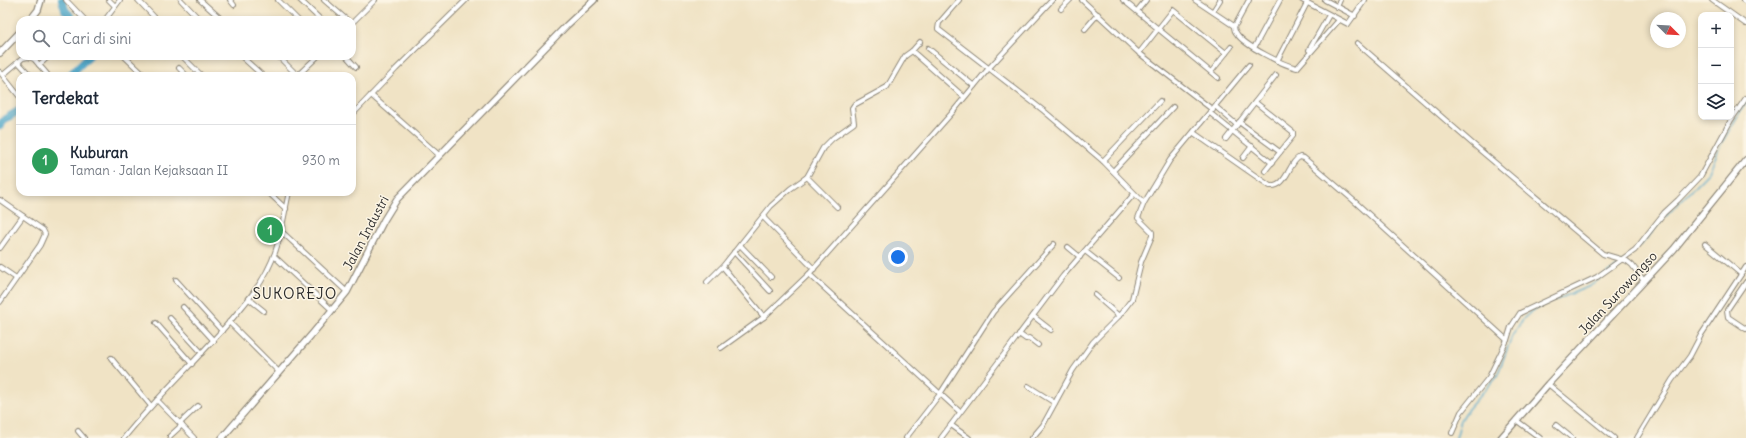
<!DOCTYPE html>
<html lang="id">
<head>
<meta charset="utf-8">
<style>
	:root { --surface:#fff; --page:#f2f2f3; --text:#1f2937; --muted:#747a83; --line:#e0e1e3; --accent:#c8321e }
	body { margin:0; font-family:Delius,sans-serif; background:var(--page); color:var(--text) }
	.controls { position:absolute; right:12px; top:12px; display:grid; overflow:hidden; border-radius:8px; box-shadow:0 2px 6px #0003 }
	.controls button { width:36px; height:36px; display:grid; place-items:center; padding:0; border:0; border-bottom:1px solid var(--line); background:var(--surface); color:var(--text); font:20px sans-serif }
	.compass { position:absolute; left:1650px; top:12px; width:36px; height:36px; border-radius:50%; background:var(--surface); box-shadow:0 2px 6px #0003; rotate:114deg }
	.you { position:absolute; left:898px; top:257px; width:14px; height:14px; margin:-10px; border:3px solid #fff; border-radius:50%; background:#1a73e8; box-shadow:0 0 0 6px #1a73e833 }
	.badge { display:grid; place-items:center; width:26px; height:26px; border-radius:50%; background:var(--accent); color:#fff; font-size:13px; font-weight:700 }
	.pin { position:absolute; translate:-50% -50%; border:2px solid #fff; box-shadow:0 1px 4px #0006 }
	.list { margin:0; padding:0; list-style:none }
	h2 { display:flex; justify-content:space-between; align-items:center; height:52px; margin:0; padding:0 16px; font-size:17px }
	h2 small { font-size:13px; font-weight:400; color:var(--muted) }
	.list li { display:grid; grid-template-columns:26px 1fr auto; gap:12px; align-items:center; box-sizing:border-box; height:72px; padding:0 16px; border-top:1px solid var(--line) }
	.list b { display:block; font-size:15px; white-space:nowrap }
	.list p { margin:0; font-size:13px; white-space:nowrap; color:var(--muted) }
	.list em { font-size:13px; font-style:normal; color:var(--muted) }
	.icon { flex:none; width:22px; height:22px; fill:none; stroke:currentColor; stroke-width:2; stroke-linecap:round; stroke-linejoin:round }
	.map { position:relative; flex:none; width:1746px; height:438px; overflow:hidden }
	.search { position:absolute; background:var(--surface); box-shadow:0 2px 6px #0003; left:16px; top:16px; width:340px; height:44px; display:flex; align-items:center; gap:10px; box-sizing:border-box; padding:0 14px; border-radius:12px; color:var(--muted); font-size:15px }
	.panel { position:absolute; background:var(--surface); box-shadow:0 2px 6px #0003; left:16px; top:72px; width:340px; height:124px; border-radius:12px }
	.map>svg:first-child { display:block }
</style>
</head>
<body>
<div class="map">
<svg width="1746" height="438" viewBox="0 0 1746 438">
	<rect width="100%" height="100%" fill="#fcf5e5"/>
	<filter id="ink" filterUnits="userSpaceOnUse"><feTurbulence type="fractalNoise" baseFrequency=".025" numOctaves="2"/><feDisplacementMap in="SourceGraphic" scale="8" xChannelSelector="R" yChannelSelector="G"/><feConvolveMatrix kernelMatrix="1 2 1 2 8 2 1 2 1" color-interpolation-filters="sRGB"/></filter>
	<filter id="wash" filterUnits="userSpaceOnUse"><feTurbulence type="fractalNoise" baseFrequency=".012" numOctaves="4" result="noise"/><feDisplacementMap in="SourceGraphic" scale="16" xChannelSelector="R" yChannelSelector="G"/><feGaussianBlur stdDeviation="0.9" result="paint"/><feColorMatrix in="noise" values="0 0 0 0 0 0 0 0 0 0 0 0 0 0 0 0 0 1.4 0 .05"/><feComposite in="paint" operator="in"/></filter>
	<g filter="url(#wash)">
		<rect width="100%" height="100%" fill="#f0e3c5"/>
		<g fill="none" stroke-linecap="round" stroke-linejoin="round">
			<!-- stream -->
			<g stroke="#4ca6c9" stroke-width="1.5">
				<path d="M1639 247 1666 216 1709 172 1721 144 1746 102"/>
				<path d="M1456 438 1461 420 1468 409 1497 376 1512 336 1524 318 1532 311 1541 306 1590 286 1623 262"/>
			</g>
			<!-- river -->
			<g stroke="#4ca6c9" stroke-width="8">
				<path d="M62 0 65 10 74 20"/>
				<path d="M69 76 89 56"/>
				<path d="M0 126 5 119 20 110"/>
			</g>
		</g>
	</g>
	<g filter="url(#ink)">
		<g fill="none" stroke-linecap="round" stroke-linejoin="round">
			<defs>
				<g id="street">
					<path d="M66 0 85 20"/>
					<path d="M109 0 115 6"/>
					<path d="M138 0 157 20"/>
					<path d="M181 0 200 20"/>
					<path d="M200 0 219 17"/>
					<path d="M230 0 234 5"/>
					<path d="M278 0 298 20"/>
					<path d="M300 0 321 20"/>
					<path d="M324 0 347 20"/>
					<path d="M959 0 939 23 938 29 1044 111 1103 161 1144 203 1170 160 1249 65"/>
					<path d="M1082 0 1139 53 1213 110"/>
					<path d="M1123 0 1218 78"/>
					<path d="M1195 0 1234 26 1236 24 1249 0"/>
					<path d="M1302 0 1348 24 1365 0"/>
					<path d="M1325 0 1355 16"/>
					<path d="M1712 0 1746 24"/>
					<path d="M1743 0 1746 2"/>
					<path d="M1337 7 1340 0"/>
					<path d="M1061 9 1070 0"/>
					<path d="M1137 11 1146 0"/>
					<path d="M1213 11 1220 0"/>
					<path d="M105 20 120 0"/>
					<path d="M352 23 375 0"/>
					<path d="M1234 26C1234 29 1235 32 1237 34 1245 46 1283 65 1297 68L1339 20"/>
					<path d="M1085 29 1098 14"/>
					<path d="M920 42 912 51 964 97"/>
					<path d="M1357 43 1474 145 1603 254 1627 261 1632 265 1644 281"/>
					<path d="M928 48 974 86"/>
					<path d="M1254 48 1280 0"/>
					<path d="M1309 50 1329 15"/>
					<path d="M1139 53 1173 10 1226 53"/>
					<path d="M124 56 145 76"/>
					<path d="M182 56 202 76"/>
					<path d="M241 56 263 76"/>
					<path d="M278 56 297 75"/>
					<path d="M346 56 356 67"/>
					<path d="M1277 61 1307 3"/>
					<path d="M18 62 31 76"/>
					<path d="M39 65 49 56"/>
					<path d="M179 68 187 76"/>
					<path d="M0 72 19 96"/>
					<path d="M1211 72 1231 47"/>
					<path d="M3 75 23 58 28 57 34 59 47 74"/>
					<path d="M297 76 318 56"/>
					<path d="M371 95 439 155"/>
					<path d="M1255 102 1293 132V136L1265 171"/>
					<path d="M1216 107 1237 125"/>
					<path d="M1210 113 1272 163"/>
					<path d="M352 115 396 69 466 0"/>
					<path d="M1239 122 1280 152"/>
					<path d="M1194 133 1270 186C1287 188 1289 161 1300 157L1304 158 1353 200 1507 340"/>
					<path d="M1226 139 1276 75"/>
					<path d="M1243 158 1252 146"/>
					<path d="M1103 161 1160 101"/>
					<path d="M1113 171 1173 107"/>
					<path d="M807 177 837 207"/>
					<path d="M268 192 286 209"/>
					<path d="M0 200 43 230 45 234 40 245 0 302"/>
					<path d="M763 217 814 269"/>
					<path d="M281 231 347 292"/>
					<path d="M1705 244 1741 274"/>
					<path d="M740 245 771 277"/>
					<path d="M1068 247 1080 257"/>
					<path d="M0 248 23 216"/>
					<path d="M1085 251 1119 278"/>
					<path d="M734 252 770 291"/>
					<path d="M274 256 332 310"/>
					<path d="M0 267 16 278"/>
					<path d="M723 267 764 317"/>
					<path d="M809 274 960 412"/>
					<path d="M176 280 222 331"/>
					<path d="M707 282 723 266 771 206 790 189 807 177 823 148 833 138 854 123 852 108 854 105 887 87 905 56 912 51"/>
					<path d="M1746 282 1727 310 1728 317 1746 329"/>
					<path d="M1095 295 1119 316"/>
					<path d="M249 299 264 311"/>
					<path d="M183 307 214 341"/>
					<path d="M1033 316 1051 330"/>
					<path d="M170 318 202 353"/>
					<path d="M229 322 279 372"/>
					<path d="M156 323 192 364"/>
					<path d="M1019 334 1026 339 1029 338 1038 345"/>
					<path d="M721 348 764 317 809 274 951 114 989 68 1052 0"/>
					<path d="M111 358 151 406"/>
					<path d="M1548 384 1614 438"/>
					<path d="M1028 386 1055 403"/>
					<path d="M157 400 194 438"/>
					<path d="M1516 420 1540 438"/>
					<path d="M180 423 198 406"/>
					<path d="M951 425 969 438"/>
					<path d="M1556 425 1572 438"/>
					<path d="M78 431 84 438"/>
					<path d="M1452 433 1461 412 1489 377 1507 340 1511 327 1520 313 1597 277 1635 250 1664 213 1678 200 1700 177 1731 120 1746 98"/>
					<path d="M170 436 182 425"/>
					<path d="M124 438C159 394 201 357 237 313 248 300 259 287 267 271 280 247 283 219 289 192"/>
					<path d="M906 438 940 394 993 312 1054 244"/>
					<path d="M941 438 1063 276 1134 194"/>
					<path d="M1032 438 1043 425 1073 370 1093 342 1119 316 1132 299 1141 262 1152 236V232L1138 218 1144 203"/>
					<path d="M1637 438 1672 380 1690 356 1701 335 1746 267"/>
				</g>
				<g id="secondary">
					<path d="M30 20 38 10 41 0"/>
					<path d="M0 53 20 32"/>
					<path d="M222 438 313 333 347 292 384 220 397 199 567 25 594 0"/>
					<path d="M1501 438 1548 384 1674 249 1746 160"/>
				</g>
			</defs>
			<!-- street casing -->
			<use href="#street" stroke="#8e8778" stroke-width="6"/>
			<!-- secondary casing -->
			<use href="#secondary" stroke="#8e8778" stroke-width="8"/>
			<!-- street -->
			<use href="#street" stroke="#fff" stroke-width="4"/>
			<!-- secondary -->
			<use href="#secondary" stroke="#fff" stroke-width="5.5"/>
		</g>
	</g>
	<g text-anchor="middle" dominant-baseline="central" stroke-width="3" stroke-linejoin="round" paint-order="stroke">
		<!-- street labels -->
		<g font-size="13" fill="#2b2b2b" stroke="#fcf5e5">
			<text transform="translate(366 233) rotate(-62)">Jalan Industri</text>
			<text transform="translate(1618 293) rotate(-47)">Jalan Surowongso</text>
		</g>
		<!-- quarter labels -->
		<g font-size="15" letter-spacing="1" fill="#2b2b2b" stroke="#fcf5e5">
			<text x="295" y="293">SUKOREJO</text>
		</g>
	</g>
</svg>
<div class="controls">
<button>+</button>
<button>−</button>
<button><svg class="icon" aria-label="layers" viewBox="0 0 24 24"><path d="M12 4l9 5-9 5-9-5zM3 14l9 5 9-5"/></svg></button>
</div>
<svg class="compass" viewBox="-18 -18 36 36"><path d="M0-13l5 13h-10z" fill="#e53935"/><path d="M0 13l5-13h-10z" fill="#747a83"/></svg>
<div class="you"></div>
<div class="pin badge" style="left:270px;top:230px;background:#2e9e5b">1</div>
<div class="search"><svg class="icon" aria-label="search" viewBox="0 0 24 24"><circle cx="10" cy="10" r="6"/><path d="M15 15l6 6"/></svg>Cari di sini</div>
<section class="panel">
<h2>Terdekat<small></small></h2>
<ul class="list">
<li><span class="badge" style="background:#2e9e5b">1</span><div><b>Kuburan</b><p>Taman · Jalan Kejaksaan II</p></div><em>930 m</em></li>
</ul>
</section>
</div>
</body>
</html>
